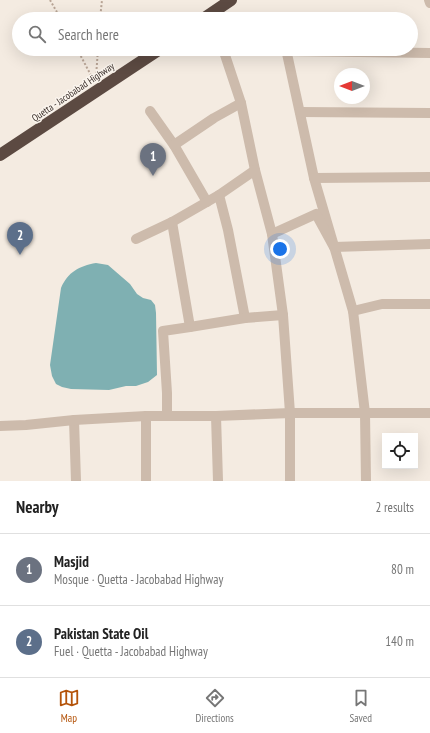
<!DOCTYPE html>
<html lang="en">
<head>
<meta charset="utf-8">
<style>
	:root { --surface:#fff; --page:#f2f2f2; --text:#222; --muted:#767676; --line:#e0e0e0; --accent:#b45309 }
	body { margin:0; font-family:"PT Sans Narrow",sans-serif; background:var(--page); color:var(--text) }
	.controls { position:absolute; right:12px; bottom:12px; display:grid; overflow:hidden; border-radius:0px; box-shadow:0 4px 16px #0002 }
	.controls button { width:36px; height:36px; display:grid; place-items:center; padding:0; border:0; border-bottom:1px solid var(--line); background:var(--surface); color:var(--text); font:20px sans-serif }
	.compass { position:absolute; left:334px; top:68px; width:36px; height:36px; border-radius:50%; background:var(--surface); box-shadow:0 4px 16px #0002; rotate:270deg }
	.you { position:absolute; left:280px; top:249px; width:14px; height:14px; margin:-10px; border:3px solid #fff; border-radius:50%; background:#1a73e8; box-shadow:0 0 0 6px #1a73e833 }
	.badge { display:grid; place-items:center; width:26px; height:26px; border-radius:50%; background:var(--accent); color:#fff; font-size:13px; font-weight:700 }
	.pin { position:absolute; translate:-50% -33px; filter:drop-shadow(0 1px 2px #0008) }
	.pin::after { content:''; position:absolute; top:21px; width:14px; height:12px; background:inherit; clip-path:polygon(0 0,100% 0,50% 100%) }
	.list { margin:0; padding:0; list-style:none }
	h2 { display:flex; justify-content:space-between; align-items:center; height:52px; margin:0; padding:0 16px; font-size:17px }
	h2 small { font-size:13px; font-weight:400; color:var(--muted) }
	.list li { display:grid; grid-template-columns:26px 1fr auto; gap:12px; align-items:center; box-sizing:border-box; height:72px; padding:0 16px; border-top:1px solid var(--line) }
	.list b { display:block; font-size:15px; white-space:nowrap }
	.list p { margin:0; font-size:13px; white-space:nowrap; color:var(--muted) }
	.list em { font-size:13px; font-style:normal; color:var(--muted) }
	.icon { flex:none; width:22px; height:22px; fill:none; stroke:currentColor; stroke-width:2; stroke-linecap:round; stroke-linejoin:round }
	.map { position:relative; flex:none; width:430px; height:481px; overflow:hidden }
	.search { position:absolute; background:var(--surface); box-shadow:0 4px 16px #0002; left:12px; right:12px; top:12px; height:44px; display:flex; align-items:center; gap:10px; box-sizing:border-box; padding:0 14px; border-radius:22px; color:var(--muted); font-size:15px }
	.sheet { height:196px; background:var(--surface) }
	nav { display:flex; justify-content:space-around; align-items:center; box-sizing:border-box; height:56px; border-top:1px solid var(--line); background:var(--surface); font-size:11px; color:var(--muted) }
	nav a { display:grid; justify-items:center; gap:2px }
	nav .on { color:var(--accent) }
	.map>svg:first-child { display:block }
</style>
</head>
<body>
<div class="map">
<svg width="430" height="481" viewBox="0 0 430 481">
	<rect width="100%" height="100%" fill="#f4ebe1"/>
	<!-- water -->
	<path fill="#7fb0b2" d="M96 263 108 265 130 284 137 294 143 298 151 300 155 305 156 313 157 375 148 382 136 386H126L109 390 71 389 62 387 56 384 52 376 50 365 61 288C68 272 79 266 96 263Z"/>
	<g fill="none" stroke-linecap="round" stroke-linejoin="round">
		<!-- path -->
		<g stroke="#b9a596" stroke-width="2" stroke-dasharray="2 2" stroke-linecap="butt">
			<path d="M50 0 61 19"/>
			<path d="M100 19 102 0"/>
			<path d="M77 49 93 79"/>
			<path d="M96 77 98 49"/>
		</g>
		<!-- minor -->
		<g stroke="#cdbbac" stroke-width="10">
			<path d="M429 0 430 3"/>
			<path d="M223 49 241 103 255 170 272 234 283 315 290 413V481"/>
			<path d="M286 49 314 178 353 311 365 413 366 481"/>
			<path d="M286 51 430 53"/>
			<path d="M150 111 174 145 207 202"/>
			<path d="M300 112 430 113"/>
			<path d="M174 145 214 118 241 103"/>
			<path d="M314 178 430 177"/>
			<path d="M219 195 228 230 245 318"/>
			<path d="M172 222 190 327"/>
			<path d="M272 234 316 214 334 247 430 244"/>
			<path d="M136 239 172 222 219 195 255 170"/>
			<path d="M353 311 382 304H430"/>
			<path d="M146 416V481"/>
			<path d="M167 416V393L163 331 190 327 245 318 283 315"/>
			<path d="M216 416 218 481"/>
			<path d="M74 420 76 481"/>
			<path d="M0 426 26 425 74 420 146 416H216L290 413H430"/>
		</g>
		<!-- highway -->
		<g stroke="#5c4a42" stroke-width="12">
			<path d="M203 19 231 0"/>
			<path d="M0 155 160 49"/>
		</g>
	</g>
	<g text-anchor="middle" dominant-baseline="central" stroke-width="3" stroke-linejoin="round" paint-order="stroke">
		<!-- street labels -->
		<g font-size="10" fill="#3b302b" stroke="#fbf5ee">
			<text transform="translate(73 92) rotate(-34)">Quetta - Jacobabad Highway</text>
		</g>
	</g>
</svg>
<div class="controls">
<button><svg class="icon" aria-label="locate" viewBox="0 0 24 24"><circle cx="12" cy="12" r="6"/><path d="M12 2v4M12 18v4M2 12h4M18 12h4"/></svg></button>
</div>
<svg class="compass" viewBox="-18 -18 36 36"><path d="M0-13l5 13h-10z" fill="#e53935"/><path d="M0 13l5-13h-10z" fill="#767676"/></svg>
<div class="you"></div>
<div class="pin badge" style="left:153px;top:176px;background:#6b7280">1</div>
<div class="pin badge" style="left:20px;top:255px;background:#5c6f8a">2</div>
<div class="search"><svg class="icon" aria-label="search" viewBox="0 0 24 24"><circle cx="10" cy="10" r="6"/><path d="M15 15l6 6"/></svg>Search here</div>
</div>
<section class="sheet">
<h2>Nearby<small>2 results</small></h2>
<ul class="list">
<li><span class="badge" style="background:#6b7280">1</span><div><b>Masjid</b><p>Mosque · Quetta - Jacobabad Highway</p></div><em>80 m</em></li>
<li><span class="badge" style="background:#5c6f8a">2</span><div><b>Pakistan State Oil</b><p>Fuel · Quetta - Jacobabad Highway</p></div><em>140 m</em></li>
</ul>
</section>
<nav>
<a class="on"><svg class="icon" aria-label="map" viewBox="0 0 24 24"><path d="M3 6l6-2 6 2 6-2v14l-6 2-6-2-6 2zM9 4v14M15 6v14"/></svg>Map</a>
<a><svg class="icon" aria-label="directions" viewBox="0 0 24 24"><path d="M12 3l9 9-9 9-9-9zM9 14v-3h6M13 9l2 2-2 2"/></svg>Directions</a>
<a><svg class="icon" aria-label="saved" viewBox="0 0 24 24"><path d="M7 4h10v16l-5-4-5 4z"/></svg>Saved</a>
</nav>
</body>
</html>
